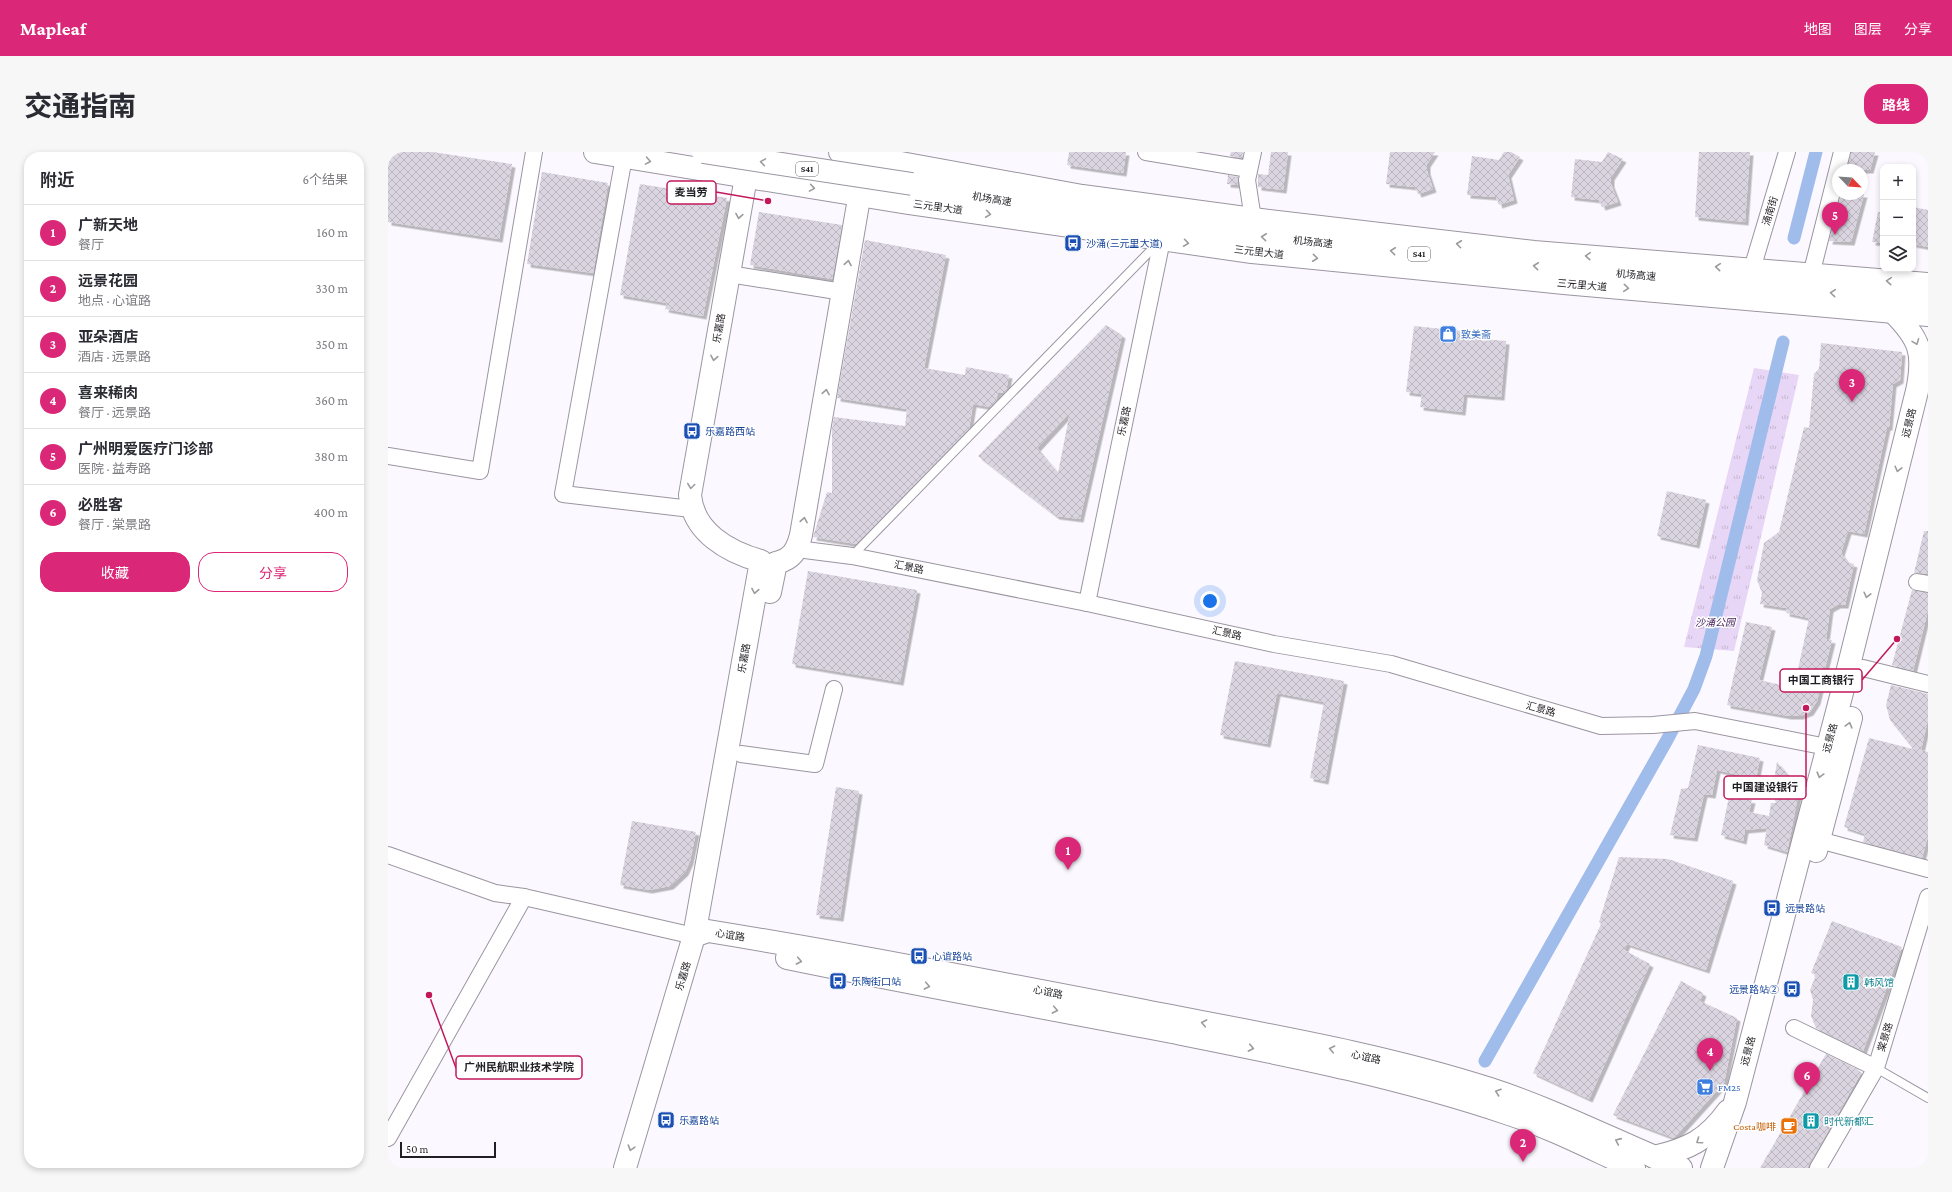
<!DOCTYPE html>
<html lang="zh">
<head>
<meta charset="utf-8">
<style>
	:root { --surface:#fff; --page:#f7f7f7; --text:#2b2b33; --muted:#7c7c81; --line:#e1e1e2; --accent:#db2777 }
	body { margin:0; font-family:"Crimson Pro","Noto Sans SC",serif; background:var(--page); color:var(--text) }
	.controls { position:absolute; right:12px; top:12px; display:grid; overflow:hidden; border-radius:8px; box-shadow:0 2px 6px #0003 }
	.controls button { width:36px; height:36px; display:grid; place-items:center; padding:0; border:0; border-bottom:1px solid var(--line); background:var(--surface); color:var(--text); font:20px sans-serif }
	.compass { position:absolute; left:1444px; top:12px; width:36px; height:36px; border-radius:50%; background:var(--surface); box-shadow:0 2px 6px #0003; rotate:115deg }
	.scale { position:absolute; left:12px; bottom:10px; width:96px; box-sizing:border-box; padding-left:4px; border:2px solid #221f24; border-top:0; font-size:11px; line-height:14px; white-space:nowrap; color:#221f24; -webkit-text-stroke:3px #fff; paint-order:stroke }
	.you { position:absolute; left:822px; top:449px; width:14px; height:14px; margin:-10px; border:3px solid #fff; border-radius:50%; background:#1a73e8; box-shadow:0 0 0 6px #1a73e833 }
	.badge { display:grid; place-items:center; width:26px; height:26px; border-radius:50%; background:var(--accent); color:#fff; font-size:13px; font-weight:700 }
	.pin { position:absolute; translate:-50% -33px; filter:drop-shadow(0 1px 2px #0008) }
	.pin::after { content:''; position:absolute; top:21px; width:14px; height:12px; background:inherit; clip-path:polygon(0 0,100% 0,50% 100%) }
	.list { margin:0; padding:0; list-style:none }
	h2 { display:flex; justify-content:space-between; align-items:center; height:52px; margin:0; padding:0 16px; font-size:17px }
	h2 small { font-size:13px; font-weight:400; color:var(--muted) }
	.list li { display:grid; grid-template-columns:26px 1fr auto; gap:12px; align-items:center; box-sizing:border-box; height:56px; padding:0 16px; border-top:1px solid var(--line) }
	.list b { display:block; font-size:15px; white-space:nowrap }
	.list p { margin:0; font-size:13px; white-space:nowrap; color:var(--muted) }
	.list em { font-size:13px; font-style:normal; color:var(--muted) }
	.actions { display:flex; gap:8px; padding:12px 16px }
	.actions a { flex:1; padding:9px 0; border:1px solid var(--accent); border-radius:16px; text-align:center; font-size:14px; color:var(--accent) }
	.actions .main { background:var(--accent); color:#fff }
	.icon { flex:none; width:22px; height:22px; fill:none; stroke:currentColor; stroke-width:2; stroke-linecap:round; stroke-linejoin:round }
	.map { position:relative; flex:none; width:1540px; height:1016px; overflow:hidden; border-radius:16px }
	header { display:flex; align-items:center; gap:24px; box-sizing:border-box; height:56px; padding:0 20px; background:var(--accent); color:#fff }
	header strong { font-size:19px }
	nav { display:flex; gap:22px; margin-inline-start:auto; font-size:14px }
	.intro { display:flex; align-items:center; justify-content:space-between; box-sizing:border-box; height:96px; padding:0 24px }
	h1 { margin:0; font-size:28px }
	.button { padding:10px 18px; border-radius:16px; background:var(--accent); color:#fff; font-size:14px; font-weight:700 }
	main { display:flex; gap:24px; padding:0 24px }
	aside { flex:1; background:var(--surface); border-radius:16px; box-shadow:0 2px 6px #0003 }
	.map>svg:first-child { display:block }
</style>
</head>
<body>
<header>
<strong>Mapleaf</strong>
<nav><a>地图</a><a>图层</a><a>分享</a></nav>
</header>
<div class="intro"><h1>交通指南</h1><a class="button">路线</a></div>
<main>
<aside>
<h2>附近<small>6个结果</small></h2>
<ul class="list">
<li><span class="badge">1</span><div><b>广新天地</b><p>餐厅</p></div><em>160 m</em></li>
<li><span class="badge">2</span><div><b>远景花园</b><p>地点 · 心谊路</p></div><em>330 m</em></li>
<li><span class="badge">3</span><div><b>亚朵酒店</b><p>酒店 · 远景路</p></div><em>350 m</em></li>
<li><span class="badge">4</span><div><b>喜来稀肉</b><p>餐厅 · 远景路</p></div><em>360 m</em></li>
<li><span class="badge">5</span><div><b>广州明爱医疗门诊部</b><p>医院 · 益寿路</p></div><em>380 m</em></li>
<li><span class="badge">6</span><div><b>必胜客</b><p>餐厅 · 棠景路</p></div><em>400 m</em></li>
</ul>
<div class="actions"><a class="main">收藏</a><a>分享</a></div>
</aside>
<div class="map">
<svg width="1540" height="1016" viewBox="0 0 1540 1016">
	<defs>
		<pattern id="grass-tufts" width="24" height="20" patternUnits="userSpaceOnUse"><rect width="24" height="20" fill="#e7d6f5"/><path d="M3 7l-1-3M5 7V3M7 7l1-3M15 17l-1-3M17 17v-4M19 17l1-3" fill="none" stroke="#c6b7d2"/></pattern>
		<pattern id="building-cross-hatch" width="8" height="8" patternUnits="userSpaceOnUse"><rect width="8" height="8" fill="#dbd5e1"/><path d="M0 0l8 8M0 8l8-8" fill="none" stroke="#bcb6c1"/></pattern>
		<filter id="shadow"><feDropShadow dx="3.5" dy="3.5" stdDeviation="0" flood-color="#0004"/></filter>
	</defs>
	<rect width="100%" height="100%" fill="#fcf8ff"/>
	<!-- grass -->
	<path fill="url(#grass-tufts)" d="M1366 216 1411 223 1346 499 1296 495Z"/>
	<g fill="none" stroke-linecap="round" stroke-linejoin="round">
		<!-- canal -->
		<g stroke="#a0bceb" stroke-width="13">
			<path d="M1406 86 1428 0"/>
			<path d="M1097 909 1279 588 1306 537 1318 504 1395 190"/>
		</g>
	</g>
	<!-- building -->
	<g fill="url(#building-cross-hatch)" fill-rule="evenodd" filter="url(#shadow)">
		<path d="M0 0H45L124 12 111 87 0 70Z"/>
		<path d="M681 0H738L735 21 679 13Z"/>
		<path d="M843 0H855L854 6 842 4Z"/>
		<path d="M883 0H900L895 38 870 35V22L880 23Z"/>
		<path d="M1002 0H1047L1039 12V19L1045 37 1030 42 1027 35 998 32Z"/>
		<path d="M1116 0H1123L1132 5 1120 23 1126 48 1111 53 1108 45 1079 43 1084 4 1111 8Z"/>
		<path d="M1220 0 1235 7 1223 25V32L1230 50 1214 55 1211 48 1183 45 1187 7 1214 10Z"/>
		<path d="M1311 0H1362L1357 70 1307 65Z"/>
		<path d="M1463 0H1487L1482 18H1459Z"/>
		<path d="M154 20 220 31 205 121 139 112Z"/>
		<path d="M840 23 850 25V33L839 32Z"/>
		<path d="M252 32 339 46 315 164 277 157 279 151 232 143Z"/>
		<path d="M1453 42H1476L1463 90 1441 89Z"/>
		<path d="M1525 55 1540 58V95L1525 92Z"/>
		<path d="M371 60 454 73 444 127 362 113Z"/>
		<path d="M1490 60H1495V91L1484 90Z"/>
		<path d="M477 88 558 103 536 216 577 223 578 215 621 223 618 239 615 241 610 240 608 249 602 255 585 252 581 277 468 392 425 385 439 340 444 341V277L446 265 517 274 519 257 449 246Z"/>
		<path d="M718 173 734 183 692 367 668 364 590 304ZM682 260 670 321 649 296Z"/>
		<path d="M1026 174 1083 180 1082 186 1118 189 1113 245 1076 242 1074 260 1032 255 1034 242 1018 240Z"/>
		<path d="M1433 191 1514 200 1512 228 1505 232 1501 275H1499L1476 382 1460 379 1453 401 1459 410 1466 412 1457 453H1449L1442 457 1438 487 1444 488 1429 549 1422 560 1412 564H1400L1339 553 1358 470 1384 475 1371 528 1406 536 1421 466 1398 461 1399 456 1372 452 1374 441 1369 428 1376 391 1391 380 1416 275 1421 276 1426 222 1431 217Z"/>
		<path d="M1279 339 1318 348 1308 393 1269 384Z"/>
		<path d="M1536 379H1540V422L1526 421Z"/>
		<path d="M420 419 529 438 512 530 404 512Z"/>
		<path d="M1524 438 1540 441V458L1525 519 1504 513Z"/>
		<path d="M847 509 956 529 937 629 922 626 936 550 889 541 879 592 832 583Z"/>
		<path d="M1503 533 1540 542V567L1533 598 1540 600V684L1534 706 1475 690 1477 682 1456 675 1481 586 1525 597 1502 568 1498 553Z"/>
		<path d="M1310 593 1372 606 1368 627 1329 618 1324 643 1316 642 1306 686 1282 683 1293 637 1300 636Z"/>
		<path d="M1389 610 1407 631 1410 644 1399 700 1376 693 1379 676 1357 678 1355 689 1333 683 1341 645 1364 648 1361 660 1381 664 1383 651H1388L1384 641Z"/>
		<path d="M448 635 471 639 452 766 428 763Z"/>
		<path d="M244 669 308 680 302 709 297 720 282 734 261 738 232 733Z"/>
		<path d="M1231 705 1280 707 1345 729 1318 818 1239 792 1236 798 1262 812 1201 947 1145 921 1213 772 1211 770Z"/>
		<path d="M1444 769 1514 795 1475 899 1428 876 1423 864 1425 848 1422 838 1428 823 1423 821Z"/>
		<path d="M1293 829 1315 841 1312 849 1349 866 1336 931 1286 986 1225 963Z"/>
		<path d="M1438 902 1469 917 1473 921 1419 1016H1372Z"/>
	</g>
	<g fill="none" stroke-linecap="round" stroke-linejoin="round">
		<defs>
			<g id="lane">
				<path d="M464 404 770 91"/>
				<path d="M1488 916 1540 946"/>
			</g>
			<g id="street">
				<path d="M758 0 861 17"/>
				<path d="M236 5 175 342 303 357"/>
				<path d="M865 67 859 28 865 0"/>
				<path d="M1364 117 1399 0"/>
				<path d="M341 122 455 140"/>
				<path d="M1423 123 1454 0"/>
				<path d="M0 304 92 319 146 0"/>
				<path d="M409 397 464 404 699 451 886 492 1003 512 1213 574 1265 573 1307 569 1439 595"/>
				<path d="M1529 430 1540 432"/>
				<path d="M699 451 774 88"/>
				<path d="M1475 516 1540 532"/>
				<path d="M353 602 427 612 446 537"/>
				<path d="M1431 688 1540 717"/>
				<path d="M0 703 107 741 136 745 306 784"/>
				<path d="M1406 876 1488 916"/>
				<path d="M0 986 136 745"/>
				<path d="M1430 1016 1488 916 1540 745"/>
			</g>
			<g id="secondary">
				<path d="M207 0 520 51 864 100 1176 131 1540 163"/>
				<path d="M452 0 694 44 865 67 1146 100 1540 132"/>
				<path d="M382 440 388 411C404 407 409 399 413 383L474 29"/>
				<path d="M1428 699 1463 566"/>
				<path d="M306 784 320 779C467 803 612 831 757 859 873 882 990 901 1102 937 1167 958 1229 990 1293 1016"/>
				<path d="M399 806C525 832 652 855 779 879 894 902 1009 924 1121 962 1164 976 1204 997 1246 1016"/>
				<path d="M1266 1005C1301 997 1319 988 1340 959"/>
				<path d="M237 1016 306 784 373 409C340 400 305 380 302 343L358 25"/>
				<path d="M1324 1016 1347 950 1456 533 1529 239C1537 201 1532 187 1505 160"/>
			</g>
			<path id="highway" d="M524 32 550 39 666 56 867 84 1156 115 1540 148"/>
		</defs>
		<!-- lane casing -->
		<use href="#lane" stroke="#9b95a0" stroke-width="10"/>
		<!-- street casing -->
		<use href="#street" stroke="#9b95a0" stroke-width="18"/>
		<!-- secondary casing -->
		<use href="#secondary" stroke="#9b95a0" stroke-width="24"/>
		<!-- highway casing -->
		<use href="#highway" stroke="#9b95a0" stroke-width="24"/>
		<!-- lane -->
		<use href="#lane" stroke="#fff" stroke-width="8"/>
		<!-- street -->
		<use href="#street" stroke="#fff" stroke-width="16"/>
		<!-- secondary -->
		<use href="#secondary" stroke="#fff" stroke-width="22"/>
		<!-- highway -->
		<use href="#highway" stroke="#fff" stroke-width="22"/>
		<defs>
			<path id="highway-bridge" d="M315 0 524 32"/>
		</defs>
		<!-- highway-bridge casing -->
		<use href="#highway-bridge" stroke="#9b95a0" stroke-width="24" stroke-linecap="butt"/>
		<!-- highway-bridge -->
		<use href="#highway-bridge" stroke="#fff" stroke-width="22"/>
	</g>
	<!-- one-way arrows -->
	<defs><path id="oneway-chevron" d="M-2-3.5L2.5 0L-2 3.5" fill="none" stroke-width="1.6" stroke-linecap="round" stroke-linejoin="round"/></defs>
	<g stroke="#9c9a9c">
		<use href="#oneway-chevron" transform="translate(260 9) rotate(10)"/>
		<use href="#oneway-chevron" transform="translate(375 10) rotate(-171)"/>
		<use href="#oneway-chevron" transform="translate(424 36) rotate(9)"/>
		<use href="#oneway-chevron" transform="translate(600 62) rotate(8)"/>
		<use href="#oneway-chevron" transform="translate(351 64) rotate(100)"/>
		<use href="#oneway-chevron" transform="translate(876 85) rotate(-174)"/>
		<use href="#oneway-chevron" transform="translate(798 91) rotate(8)"/>
		<use href="#oneway-chevron" transform="translate(1071 92) rotate(-173)"/>
		<use href="#oneway-chevron" transform="translate(1005 99) rotate(-174)"/>
		<use href="#oneway-chevron" transform="translate(1200 104) rotate(-176)"/>
		<use href="#oneway-chevron" transform="translate(927 106) rotate(6)"/>
		<use href="#oneway-chevron" transform="translate(460 111) rotate(-80)"/>
		<use href="#oneway-chevron" transform="translate(1148 114) rotate(-174)"/>
		<use href="#oneway-chevron" transform="translate(1330 115) rotate(-175)"/>
		<use href="#oneway-chevron" transform="translate(1501 129) rotate(-176)"/>
		<use href="#oneway-chevron" transform="translate(1238 136) rotate(5)"/>
		<use href="#oneway-chevron" transform="translate(1445 141) rotate(-175)"/>
		<use href="#oneway-chevron" transform="translate(1528 190) rotate(69)"/>
		<use href="#oneway-chevron" transform="translate(326 206) rotate(100)"/>
		<use href="#oneway-chevron" transform="translate(438 240) rotate(-80)"/>
		<use href="#oneway-chevron" transform="translate(1510 317) rotate(104)"/>
		<use href="#oneway-chevron" transform="translate(303 334) rotate(98)"/>
		<use href="#oneway-chevron" transform="translate(416 368) rotate(-80)"/>
		<use href="#oneway-chevron" transform="translate(367 439) rotate(100)"/>
		<use href="#oneway-chevron" transform="translate(1479 443) rotate(104)"/>
		<use href="#oneway-chevron" transform="translate(1461 573) rotate(-75)"/>
		<use href="#oneway-chevron" transform="translate(1432 623) rotate(105)"/>
		<use href="#oneway-chevron" transform="translate(411 809) rotate(11)"/>
		<use href="#oneway-chevron" transform="translate(539 834) rotate(11)"/>
		<use href="#oneway-chevron" transform="translate(667 858) rotate(11)"/>
		<use href="#oneway-chevron" transform="translate(816 871) rotate(-169)"/>
		<use href="#oneway-chevron" transform="translate(863 896) rotate(11)"/>
		<use href="#oneway-chevron" transform="translate(944 897) rotate(-168)"/>
		<use href="#oneway-chevron" transform="translate(1110 940) rotate(-161)"/>
		<use href="#oneway-chevron" transform="translate(1230 989) rotate(-156)"/>
		<use href="#oneway-chevron" transform="translate(1311 989) rotate(145)"/>
		<use href="#oneway-chevron" transform="translate(243 996) rotate(107)"/>
	</g>
	<!-- icons -->
	<defs>
		<symbol id="bus-square" viewBox="-11 -11 22 22"><rect x="-9" y="-9" width="18" height="18" rx="4" fill="#1a4fb4" stroke="#fff"/><path d="M-5-6H5V4H4V6H2V4H-2V6H-4V4H-5ZM-3.5-4V0h7V-4ZM-3.5 1.2v1.5H-2V1.2ZM2 1.2v1.5H3.5V1.2Z" fill="#fff"/></symbol>
		<symbol id="shop-square" viewBox="-11 -11 22 22"><rect x="-9" y="-9" width="18" height="18" rx="4" fill="#3f7fe0" stroke="#fff"/><path d="M-5-2.5h2.3a2.7 3.5 0 0 1 5.4 0H5L5.5 6h-11ZM-1.5-2.5h3a1.5 2.3 0 0 0-3 0Z" fill="#fff"/></symbol>
		<symbol id="building-square" viewBox="-11 -11 22 22"><rect x="-9" y="-9" width="18" height="18" rx="4" fill="#0f9aa8" stroke="#fff"/><path d="M-4-6H4V6H1V3H-1V6H-4ZM-2.5-4.3h1.7v1.8h-1.7ZM.8-4.3h1.7v1.8H.8ZM-2.5-1h1.7V.8h-1.7ZM.8-1h1.7V.8H.8Z" fill="#fff"/></symbol>
		<symbol id="supermarket-square" viewBox="-11 -11 22 22"><rect x="-9" y="-9" width="18" height="18" rx="4" fill="#3f7fe0" stroke="#fff"/><path d="M-6-5.5h2.5l.6 2H6L4.5 2H-2.5L-4.4-4H-6ZM-1.5 3.2a1.3 1.3 0 1 0 .1 0ZM3 3.2a1.3 1.3 0 1 0 .1 0Z" fill="#fff"/></symbol>
		<symbol id="cafe-square" viewBox="-11 -11 22 22"><rect x="-9" y="-9" width="18" height="18" rx="4" fill="#e8710a" stroke="#fff"/><path d="M-5.5-4.5H6V0H3Q3 3.5 0 3.5H-2.5Q-5.5 3.5-5.5 0ZM3-3.2v2h1.7v-2ZM-6 4.5H4V6H-6Z" fill="#fff"/></symbol>
	</defs>
	<g fill-rule="evenodd">
		<use href="#bus-square" x="675" y="81" width="20" height="20"/>
		<use href="#shop-square" x="1050" y="172" width="20" height="20"/>
		<use href="#bus-square" x="294" y="269" width="20" height="20"/>
		<use href="#bus-square" x="1374" y="746" width="20" height="20"/>
		<use href="#bus-square" x="521" y="794" width="20" height="20"/>
		<use href="#bus-square" x="440" y="819" width="20" height="20"/>
		<use href="#building-square" x="1453" y="820" width="20" height="20"/>
		<use href="#bus-square" x="1394" y="827" width="20" height="20"/>
		<use href="#supermarket-square" x="1307" y="925" width="20" height="20"/>
		<use href="#bus-square" x="268" y="958" width="20" height="20"/>
		<use href="#building-square" x="1413" y="959" width="20" height="20"/>
		<use href="#cafe-square" x="1391" y="964" width="20" height="20"/>
	</g>
	<g text-anchor="middle" dominant-baseline="central" stroke-width="3" stroke-linejoin="round" paint-order="stroke">
		<!-- shield labels -->
		<g fill="#fff" stroke="#646266" stroke-width="1">
			<rect x="408" y="10" width="22" height="14" rx="3"/>
			<rect x="1020" y="95" width="22" height="14" rx="3"/>
		</g>
		<g font-size="9" font-weight="bold" fill="#221f24">
			<text x="419" y="17">S41</text>
			<text x="1031" y="102">S41</text>
		</g>
		<!-- street labels -->
		<g font-size="10" fill="#221f24" stroke="#fff">
			<text transform="translate(604 47) rotate(9)">机场高速</text>
			<text transform="translate(550 55) rotate(8)">三元里大道</text>
			<text transform="translate(1382 59) rotate(-73)">涌南街</text>
			<text transform="translate(925 90) rotate(6)">机场高速</text>
			<text transform="translate(871 100) rotate(7)">三元里大道</text>
			<text transform="translate(1248 123) rotate(5)">机场高速</text>
			<text transform="translate(1194 133) rotate(5)">三元里大道</text>
			<text transform="translate(331 176) rotate(-80)">乐嘉路</text>
			<text transform="translate(736 269) rotate(-78)">乐嘉路</text>
			<text transform="translate(1521 271) rotate(-76)">远景路</text>
			<text transform="translate(521 415) rotate(11)">汇景路</text>
			<text transform="translate(839 481) rotate(13)">汇景路</text>
			<text transform="translate(356 506) rotate(-80)">乐嘉路</text>
			<text transform="translate(1153 557) rotate(16)">汇景路</text>
			<text transform="translate(1442 586) rotate(-75)">远景路</text>
			<text transform="translate(342 783) rotate(9)">心谊路</text>
			<text transform="translate(295 824) rotate(-73)">乐嘉路</text>
			<text transform="translate(660 840) rotate(11)">心谊路</text>
			<text transform="translate(1497 885) rotate(-73)">棠景路</text>
			<text transform="translate(1360 899) rotate(-75)">远景路</text>
			<text transform="translate(978 905) rotate(12)">心谊路</text>
		</g>
		<!-- transit labels -->
		<g font-size="10" fill="#164399" stroke="#fff" text-anchor="start">
			<text x="698" y="91">沙涌(三元里大道)</text>
			<text x="317" y="279">乐嘉路西站</text>
			<text x="1397" y="756">远景路站</text>
			<text x="544" y="804">心谊路站</text>
			<text x="463" y="829">乐陶街口站</text>
			<text x="1391" y="837" text-anchor="end">远景路站②</text>
			<text x="291" y="968">乐嘉路站</text>
		</g>
		<!-- shop labels -->
		<g font-size="10" fill="#366cbe" stroke="#fff" text-anchor="start">
			<text x="1073" y="182">致美斋</text>
			<text x="1330" y="935">FM25</text>
		</g>
		<!-- park labels -->
		<g font-size="10" font-style="italic" fill="#431e59" stroke="#fff">
			<text x="1327" y="470">沙涌公园</text>
		</g>
		<!-- culture labels -->
		<g font-size="10" fill="#0d838f" stroke="#fff" text-anchor="start">
			<text x="1476" y="830">韩风馆</text>
			<text x="1436" y="969">时代新都汇</text>
		</g>
		<!-- food labels -->
		<g font-size="10" fill="#c56008" stroke="#fff" text-anchor="end">
			<text x="1388" y="974">Costa咖啡</text>
		</g>
	</g>
	<!-- callouts -->
	<path fill="none" stroke="#c2185b" stroke-width="1.5" d="M380 49L328 40M1509 487L1474 528M1418 556L1418 635M41 843L68 916"/>
	<g fill="#c2185b" stroke="#fff" stroke-width="1.5">
		<circle cx="380" cy="49" r="4"/>
		<circle cx="1509" cy="487" r="4"/>
		<circle cx="1418" cy="556" r="4"/>
		<circle cx="41" cy="843" r="4"/>
	</g>
	<g fill="#fff" stroke="#c2185b" stroke-width="1.5">
		<rect x="279" y="29" width="49" height="23" rx="4"/>
		<rect x="1392" y="517" width="82" height="23" rx="4"/>
		<rect x="1336" y="624" width="82" height="23" rx="4"/>
		<rect x="68" y="904" width="126" height="23" rx="4"/>
	</g>
	<g font-size="11" text-anchor="middle" font-weight="bold" fill="#221f24">
		<text x="303" y="44">麦当劳</text>
		<text x="1433" y="532">中国工商银行</text>
		<text x="1377" y="639">中国建设银行</text>
		<text x="131" y="919">广州民航职业技术学院</text>
	</g>
</svg>
<div class="controls">
<button>+</button>
<button>−</button>
<button><svg class="icon" aria-label="layers" viewBox="0 0 24 24"><path d="M12 4l9 5-9 5-9-5zM3 14l9 5 9-5"/></svg></button>
</div>
<svg class="compass" viewBox="-18 -18 36 36"><path d="M0-13l5 13h-10z" fill="#e53935"/><path d="M0 13l5-13h-10z" fill="#7c7c81"/></svg>
<div class="scale">50 m</div>
<div class="you"></div>
<div class="pin badge" style="left:680px;top:718px">1</div>
<div class="pin badge" style="left:1135px;top:1010px">2</div>
<div class="pin badge" style="left:1464px;top:250px">3</div>
<div class="pin badge" style="left:1322px;top:919px">4</div>
<div class="pin badge" style="left:1447px;top:83px">5</div>
<div class="pin badge" style="left:1419px;top:943px">6</div>
</div>
</main>
</body>
</html>
